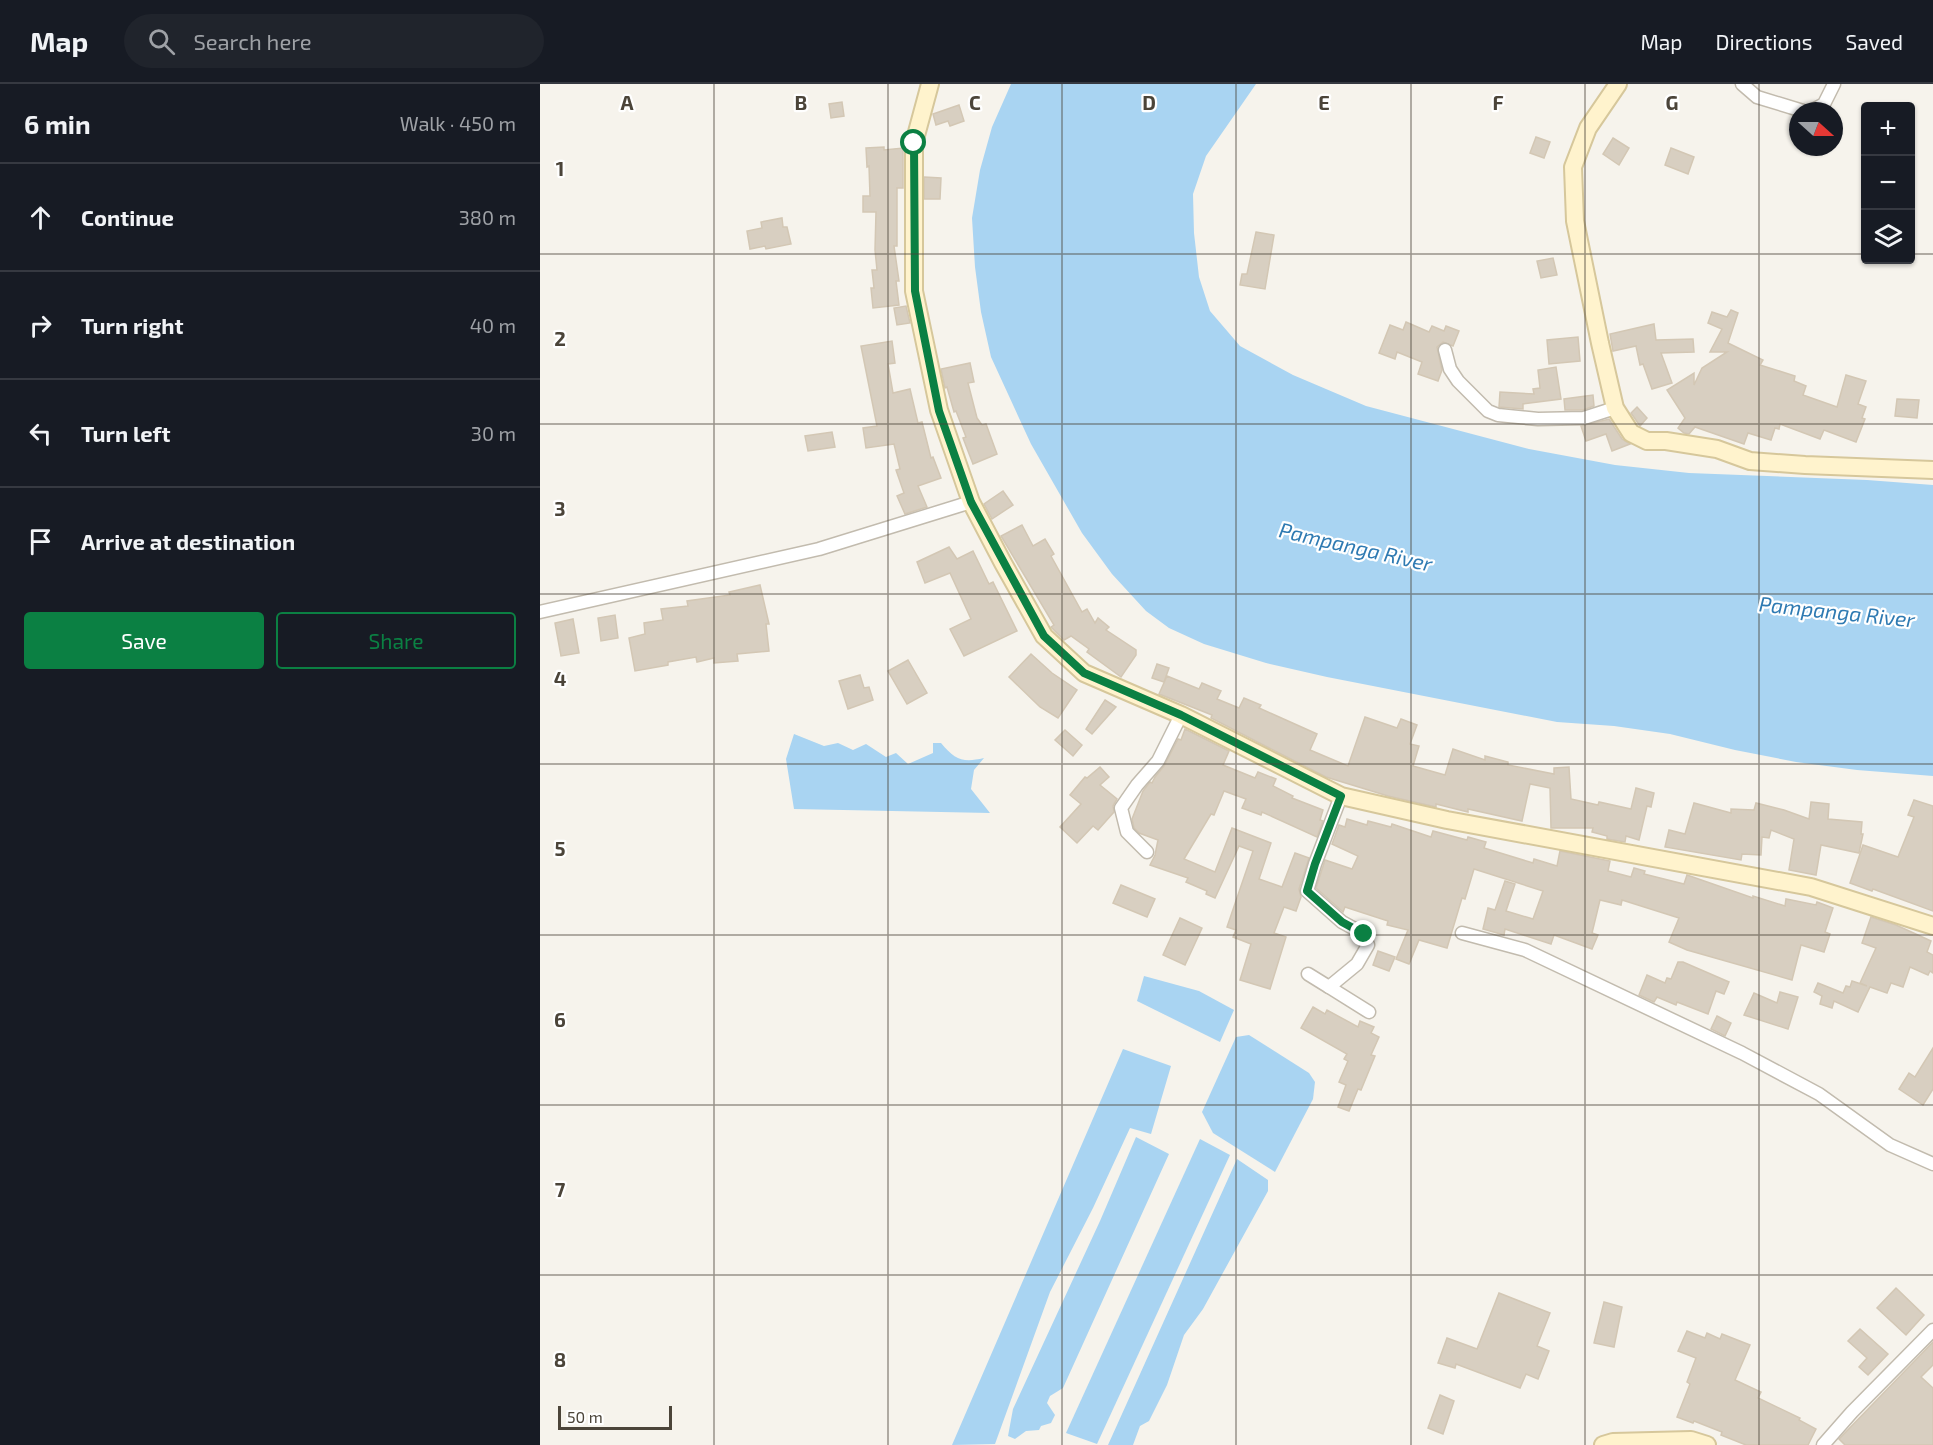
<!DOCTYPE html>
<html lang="en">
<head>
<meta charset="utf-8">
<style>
	:root { --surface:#171b24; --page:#20242c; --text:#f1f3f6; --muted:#9ea1a6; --line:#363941; --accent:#0b8043 }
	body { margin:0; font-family:"Exo 2",sans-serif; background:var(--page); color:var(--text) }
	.controls { position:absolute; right:18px; top:18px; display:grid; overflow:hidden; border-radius:6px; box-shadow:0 2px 4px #0004 }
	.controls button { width:54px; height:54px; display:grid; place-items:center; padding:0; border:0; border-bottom:2px solid var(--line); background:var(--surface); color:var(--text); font:30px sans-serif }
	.compass { position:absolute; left:1249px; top:18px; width:54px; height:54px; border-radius:50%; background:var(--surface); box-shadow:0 2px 4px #0004; rotate:111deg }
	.scale { position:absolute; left:18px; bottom:15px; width:114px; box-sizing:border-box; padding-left:6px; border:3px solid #4b4439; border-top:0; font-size:16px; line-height:21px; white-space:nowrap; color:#4b4439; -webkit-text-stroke:4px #fff; paint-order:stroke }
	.stop { position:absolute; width:18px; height:18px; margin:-14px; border:4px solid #0b8043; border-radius:50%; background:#fff }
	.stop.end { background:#0b8043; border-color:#fff; box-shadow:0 2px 6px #0008 }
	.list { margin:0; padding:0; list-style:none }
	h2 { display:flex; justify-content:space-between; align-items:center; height:78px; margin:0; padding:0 24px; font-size:26px }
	h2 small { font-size:20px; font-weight:400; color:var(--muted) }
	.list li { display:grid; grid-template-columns:39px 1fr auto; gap:18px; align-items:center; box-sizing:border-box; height:108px; padding:0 24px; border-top:2px solid var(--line) }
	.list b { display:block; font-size:22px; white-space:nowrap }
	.list em { font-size:20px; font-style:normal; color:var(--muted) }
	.actions { display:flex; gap:12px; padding:18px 24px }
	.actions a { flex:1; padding:14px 0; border:2px solid var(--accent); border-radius:6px; text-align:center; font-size:21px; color:var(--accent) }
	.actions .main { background:var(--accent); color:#fff }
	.icon { flex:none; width:33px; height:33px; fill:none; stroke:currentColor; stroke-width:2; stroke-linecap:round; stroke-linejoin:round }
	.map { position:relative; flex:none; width:1393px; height:1361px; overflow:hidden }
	header { display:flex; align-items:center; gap:36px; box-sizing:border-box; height:84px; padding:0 30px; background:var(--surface); border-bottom:2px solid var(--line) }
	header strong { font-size:28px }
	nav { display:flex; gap:33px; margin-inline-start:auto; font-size:21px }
	.search { width:420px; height:54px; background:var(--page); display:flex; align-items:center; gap:15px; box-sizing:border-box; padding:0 21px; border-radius:33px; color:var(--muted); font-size:22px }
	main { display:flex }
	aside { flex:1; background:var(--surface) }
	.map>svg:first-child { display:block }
</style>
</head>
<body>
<header>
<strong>Map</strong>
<div class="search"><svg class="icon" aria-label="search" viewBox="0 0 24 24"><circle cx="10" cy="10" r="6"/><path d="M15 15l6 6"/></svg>Search here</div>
<nav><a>Map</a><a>Directions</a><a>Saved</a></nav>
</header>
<main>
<aside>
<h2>6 min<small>Walk · 450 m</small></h2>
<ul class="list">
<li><svg class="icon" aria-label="ahead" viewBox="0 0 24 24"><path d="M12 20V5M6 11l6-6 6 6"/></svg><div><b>Continue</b></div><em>380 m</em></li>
<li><svg class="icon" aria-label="right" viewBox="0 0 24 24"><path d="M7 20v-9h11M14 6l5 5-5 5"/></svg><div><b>Turn right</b></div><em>40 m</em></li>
<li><svg class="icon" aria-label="left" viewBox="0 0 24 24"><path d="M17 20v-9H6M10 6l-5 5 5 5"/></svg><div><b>Turn left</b></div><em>30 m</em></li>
<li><svg class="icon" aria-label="arrive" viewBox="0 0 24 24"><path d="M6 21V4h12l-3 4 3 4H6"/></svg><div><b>Arrive at destination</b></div></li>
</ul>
<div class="actions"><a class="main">Save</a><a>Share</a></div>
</aside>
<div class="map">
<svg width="1393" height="1361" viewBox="0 0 1393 1361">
	<rect width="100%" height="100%" fill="#f6f3ec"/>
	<!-- water -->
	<g fill="#a9d4f2">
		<path d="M471 0H716L666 72 653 110 654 149 659 193 670 227 700 262 753 291 826 322 989 365 1075 381 1149 389 1327 396 1393 401V692L1317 686 1256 678 1195 666 1130 650 1074 642 1017 638 787 593 726 579 664 560 629 544 606 527 572 490 542 449 491 360 451 273 441 228 435 183 432 134 440 86 452 43Z"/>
		<path d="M254 650 284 662 298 659 313 666 326 660 346 673 356 669 368 680 393 669V659H401C415 676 423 679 444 674L434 686 431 705 450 729 254 725 246 675Z"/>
		<path d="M604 892 659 907 694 926 680 958 597 917Z"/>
		<path d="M709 951 769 989 775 998 773 1015 735 1088 673 1049 662 1028 696 953Z"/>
		<path d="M583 965 631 982 611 1050 590 1044 553 1124 510 1208 455 1360 412 1361Z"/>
		<path d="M596 1053 629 1070 523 1304 510 1312 507 1319 515 1331 511 1339 501 1342 499 1346 486 1347 475 1355 468 1352 473 1325 560 1137Z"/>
		<path d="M660 1055 690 1071 557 1360 526 1349Z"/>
		<path d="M697 1075 728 1096V1107L663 1225 644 1251 627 1301 609 1337 600 1342 593 1361H568Z"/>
	</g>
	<!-- building -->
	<g fill="#d8cfc1" stroke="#d3c7b4" stroke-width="1.5">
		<path d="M302 18 304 32 291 34 289 20Z"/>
		<path d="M419 21 424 37 410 42 408 37 396 41 393 30Z"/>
		<path d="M996 53 1010 58 1004 74 990 69Z"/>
		<path d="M1073 54 1089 64 1079 81 1063 70Z"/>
		<path d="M344 63V66L363 64V104H357V162H354L359 197H356L359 221 333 224 331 204H334L332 186H337L335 166 336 128H323V112H330L329 82 327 83 326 64Z"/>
		<path d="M1131 64 1154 73 1148 90 1125 81Z"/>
		<path d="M384 93 401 94 400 115H384Z"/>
		<path d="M242 134 243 143H247L251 160 226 165 225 162 210 165 207 147 222 144 221 138Z"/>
		<path d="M716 148 734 151 725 205 700 201 702 190H707Z"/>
		<path d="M1013 174 1017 191 1001 194 997 177Z"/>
		<path d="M366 222 370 239 357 241 354 224Z"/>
		<path d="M1191 226 1198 229 1188 259 1223 276 1220 281 1255 292 1254 297 1266 302 1263 311 1297 323 1306 291 1326 297 1318 320 1326 323 1322 334 1325 335 1316 358 1284 346 1280 355 1240 340 1239 345 1235 344 1231 356 1208 349 1204 360 1155 343 1149 350 1144 349 1138 344 1145 334 1127 306 1154 289V301L1162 284 1187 268H1170L1182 245 1168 239 1172 228 1187 233Z"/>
		<path d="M866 238 889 248 892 242 904 247 906 242 919 247 913 262 903 258 897 263 902 286 898 297 878 290 882 278 857 268 855 275 839 269 850 241 863 246Z"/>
		<path d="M1114 240 1116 256 1153 255 1154 268 1121 269 1132 299 1112 305 1103 280 1100 281 1096 262 1073 267 1070 250Z"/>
		<path d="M1038 253 1040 277 1009 280 1007 256Z"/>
		<path d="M352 257 355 279 348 280 353 309 370 305 378 339 382 338 391 374 393 373 401 394 378 402 387 423 365 430 357 412 364 409 356 386 360 385 354 360 326 364 323 344 337 342 321 262Z"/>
		<path d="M430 279 434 298 428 299 437 334 442 341 446 340 457 370 433 380 423 354 426 353 416 327 414 328 407 303 405 304 401 285Z"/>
		<path d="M1016 283 1021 315 983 320V325L959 323 960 308 994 310 993 305 1000 304 998 286Z"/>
		<path d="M1053 311 1054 322 1043 326H1025L1024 315Z"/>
		<path d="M1357 315 1379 316 1377 334 1355 332Z"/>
		<path d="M1097 323 1107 334 1100 342 1091 329Z"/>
		<path d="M1069 335 1082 355 1090 360 1072 367 1066 350 1046 357 1041 342Z"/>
		<path d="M292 348 295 363 268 367 265 352Z"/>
		<path d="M463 407 473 421 452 435 444 420Z"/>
		<path d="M482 441 493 462 505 455 514 470 511 472 542 528 547 525 555 539 558 534 569 543 566 546 596 566V571L581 593 547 568 549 565 531 552 524 556 511 543 514 541 461 452Z"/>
		<path d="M409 463 417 475 433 467 449 500 453 498 477 547 424 572 410 545 431 535 410 489 385 499 377 478Z"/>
		<path d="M220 501 229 540H226L229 567 197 570 198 577 174 579V574L157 578 156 573 128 578V581L95 587 89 554 105 550 104 539 123 536 121 525 148 522 147 517 190 511 189 508Z"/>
		<path d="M75 531 78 554 61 557 58 534Z"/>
		<path d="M33 535 39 569 21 572 15 539Z"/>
		<path d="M491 570 512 589 537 606 518 634 500 623 469 593Z"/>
		<path d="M368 576 387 609 367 620 348 587Z"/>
		<path d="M617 580 629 584 624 598 612 594Z"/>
		<path d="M320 591 324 604 329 603 333 616 308 625 299 597Z"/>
		<path d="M627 592 659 605 662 599 681 607 677 615 699 624 704 614 721 621 719 624 777 650 770 666 808 682 825 633 857 644 861 635 877 641 870 660 879 662 873 682 905 691 913 665 945 676V672L968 678V681L1014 690V684L1029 683 1031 715 1058 721 1059 718 1091 725 1096 704 1114 709 1111 723 1107 722 1099 756 1086 752 1085 758 1067 755V752L1052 748 1053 744H1011L1010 704 990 700 982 737 928 725V728L896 720V723L848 712 786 693 671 634 672 631 619 610Z"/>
		<path d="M565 616 576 623 552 650 546 645Z"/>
		<path d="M645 645 689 667 683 681 715 694 718 688 736 695 733 702 753 712 752 714 783 726 780 736 783 737 777 753 722 728 721 731 702 724 706 715 684 707 674 731 671 730 644 775 675 788 692 744 731 759 719 795 742 803 755 769 769 774 759 805 761 813 756 827 744 823 734 849 746 853 730 905 700 896 711 860 693 853 696 846 687 843 713 767 699 762 675 814 666 810 667 807 646 798 648 794 610 781 615 771 618 756 599 749 594 744 592 735 603 707 610 698 612 699 615 693 624 682 638 655 641 656Z"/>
		<path d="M525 646 542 661 533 672 515 656Z"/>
		<path d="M560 683 569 693 560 701 577 715 573 722 574 728 558 746 553 742 537 759 520 743 541 720 530 711 545 693 547 694Z"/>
		<path d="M1374 716 1393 722V827L1333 805 1332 807 1310 799 1323 761 1358 773 1374 733 1368 731Z"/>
		<path d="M1271 718 1289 720 1288 735 1322 738 1321 750H1323L1319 769 1281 761 1276 791 1249 786 1254 755 1231 746 1229 754 1222 753 1221 771 1202 770 1201 776 1125 763 1129 746 1145 750 1154 719 1191 729V725L1214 726 1216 719 1244 726 1269 735Z"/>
		<path d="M807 735 827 741 828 737 851 743 852 740 891 753 893 747 927 756 928 753 946 758 944 764 993 779 994 775 1017 782 1020 767 1070 777 1068 787 1091 793 1094 784 1105 787 1104 790 1144 800 1147 791 1213 814V812L1245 822 1246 815 1276 821 1277 818 1293 824 1285 848 1290 850 1284 868 1261 861 1252 896 1147 866 1129 858 1139 834 1082 816 1081 821 1060 816 1052 849 1058 851 1052 865 1014 851 1011 860 965 845 964 851 943 845 948 824 955 826 965 797 975 800 966 827 993 835 1003 807 934 785 925 815 922 814 907 864 879 856 869 880 856 875 868 846 847 841 848 837 805 823 803 828 776 804 785 776 812 785 818 772 792 760 799 741 805 743Z"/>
		<path d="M581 801 615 815 607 833 573 819Z"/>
		<path d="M1331 833 1356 841 1391 857 1387 868 1393 871V889L1390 887 1388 891 1370 883 1363 903 1351 899 1347 909 1330 903 1318 928 1294 917 1292 924 1280 920 1282 912 1274 908 1278 899 1303 909 1306 902 1310 903 1312 897 1327 902 1320 899 1336 864 1322 859Z"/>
		<path d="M640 834 662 844 645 881 623 871Z"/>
		<path d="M838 867 855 873 849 887 833 881Z"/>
		<path d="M1138 878H1143L1189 898 1184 910 1176 907 1168 930 1137 918 1136 921 1117 913 1114 918 1099 911 1107 891 1125 899 1127 894 1131 895Z"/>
		<path d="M1240 908 1258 913 1248 945 1204 931 1214 909 1237 919Z"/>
		<path d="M773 923 785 930 787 926 818 943 820 937 834 943 831 949 839 953 831 971 835 972 821 1006 818 1005 809 1027 798 1023 806 1001 799 998 808 977 804 975 807 970 761 944Z"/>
		<path d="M1177 932 1191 939 1185 952 1171 945Z"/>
		<path d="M1393 964V1005L1383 1021 1359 1005 1369 989 1375 993Z"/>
		<path d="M1356 1204 1384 1231 1366 1251 1337 1224Z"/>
		<path d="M959 1209 1010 1229 997 1262 1009 1267 998 1295 986 1290 980 1304 916 1280 915 1284 898 1279 907 1254 937 1265Z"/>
		<path d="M1064 1218 1082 1223 1074 1263 1054 1259Z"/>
		<path d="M1320 1245 1348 1270 1328 1291 1319 1283 1327 1274 1308 1257Z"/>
		<path d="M1147 1247 1165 1254 1167 1249 1180 1255 1182 1250 1210 1261 1195 1296 1221 1308 1218 1314 1260 1334 1259 1336 1276 1345 1268 1361H1206L1181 1351 1182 1348 1154 1337 1153 1339 1137 1333 1150 1300 1147 1298 1156 1274 1138 1267Z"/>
		<path d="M1393 1258V1281L1381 1293 1393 1304V1361H1305L1299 1355Z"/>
		<path d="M900 1311 914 1317 903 1350 888 1344Z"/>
	</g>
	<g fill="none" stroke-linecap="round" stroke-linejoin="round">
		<defs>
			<g id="street">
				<path d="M1202 0 1217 13 1263 27"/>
				<path d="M1271 27 1284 20 1294 0"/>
				<path d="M905 266 910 285 918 297 948 327 958 331 998 335 1044 334 1075 324"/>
				<path d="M0 528 279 465 431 418"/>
				<path d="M801 712 775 780 767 807 802 838 824 850 828 861 817 880 789 903 829 928"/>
				<path d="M607 768 587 748 581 724 597 701 618 677 641 631"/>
				<path d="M922 849 985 866 1202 969 1279 1010 1350 1061 1393 1080"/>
				<path d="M768 890 789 903"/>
				<path d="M1283 1361 1312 1328 1393 1246"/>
			</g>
			<g id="secondary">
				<path d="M390 0 374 59V207L399 326 431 418 463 479 504 552 544 589 641 631 801 712 907 736 1271 803 1393 842"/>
				<path d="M1078 0 1048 44 1033 83 1035 137 1060 259 1075 324 1091 349 1107 357H1126L1177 365 1210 377 1265 381 1393 386"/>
				<path d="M1063 1361 1073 1358 1151 1356 1167 1361"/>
			</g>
		</defs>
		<!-- street casing -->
		<use href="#street" stroke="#c2bbae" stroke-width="15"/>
		<!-- secondary casing -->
		<use href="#secondary" stroke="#d6c79b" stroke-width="20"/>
		<!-- street -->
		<use href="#street" stroke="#fff" stroke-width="12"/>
		<!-- secondary -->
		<use href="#secondary" stroke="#fff3cd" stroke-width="16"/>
	</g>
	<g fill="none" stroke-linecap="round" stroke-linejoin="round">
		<!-- route -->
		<path stroke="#0b8043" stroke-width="8" d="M374 59 375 207 399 327 431 418 504 552 544 589 641 631 801 712 775 780 767 807 802 838 824 850"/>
	</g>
	<!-- grid -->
	<path fill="none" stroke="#4b4439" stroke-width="1.5" stroke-opacity="0.55" d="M174 0V1361M348 0V1361M522 0V1361M696 0V1361M871 0V1361M1045 0V1361M1219 0V1361M0 170H1326M1370 170H1393M0 340H1393M0 510H1393M0 680H1393M0 851H1393M0 1021H1393M0 1191H1393"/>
	<g text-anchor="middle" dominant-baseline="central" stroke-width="4.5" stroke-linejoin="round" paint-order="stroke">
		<!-- water labels -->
		<g font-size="21" font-style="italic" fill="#2e7ab2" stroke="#fff">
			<text transform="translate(816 462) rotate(13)">Pampanga River</text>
			<text transform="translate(1297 527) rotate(6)">Pampanga River</text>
		</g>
	</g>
	<g font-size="20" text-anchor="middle" font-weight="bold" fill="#4b4439" stroke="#fff" stroke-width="4.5" stroke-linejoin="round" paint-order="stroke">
		<text x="87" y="26">A</text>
		<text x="261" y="26">B</text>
		<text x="435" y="26">C</text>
		<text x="609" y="26">D</text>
		<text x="784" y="26">E</text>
		<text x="958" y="26">F</text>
		<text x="1132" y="26">G</text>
		<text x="20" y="92">1</text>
		<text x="20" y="262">2</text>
		<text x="20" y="432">3</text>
		<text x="20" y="602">4</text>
		<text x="20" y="772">5</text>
		<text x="20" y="943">6</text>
		<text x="20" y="1113">7</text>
		<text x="20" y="1283">8</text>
	</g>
</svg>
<div class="controls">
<button>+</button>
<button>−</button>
<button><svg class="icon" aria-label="layers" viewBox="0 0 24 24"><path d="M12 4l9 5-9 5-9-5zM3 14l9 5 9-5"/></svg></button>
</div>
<svg class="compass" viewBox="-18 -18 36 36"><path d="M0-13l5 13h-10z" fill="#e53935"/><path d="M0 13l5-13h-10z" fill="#9ea1a6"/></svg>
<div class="scale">50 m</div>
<div class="stop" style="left:374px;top:59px"></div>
<div class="stop end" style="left:824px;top:850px"></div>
</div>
</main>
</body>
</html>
